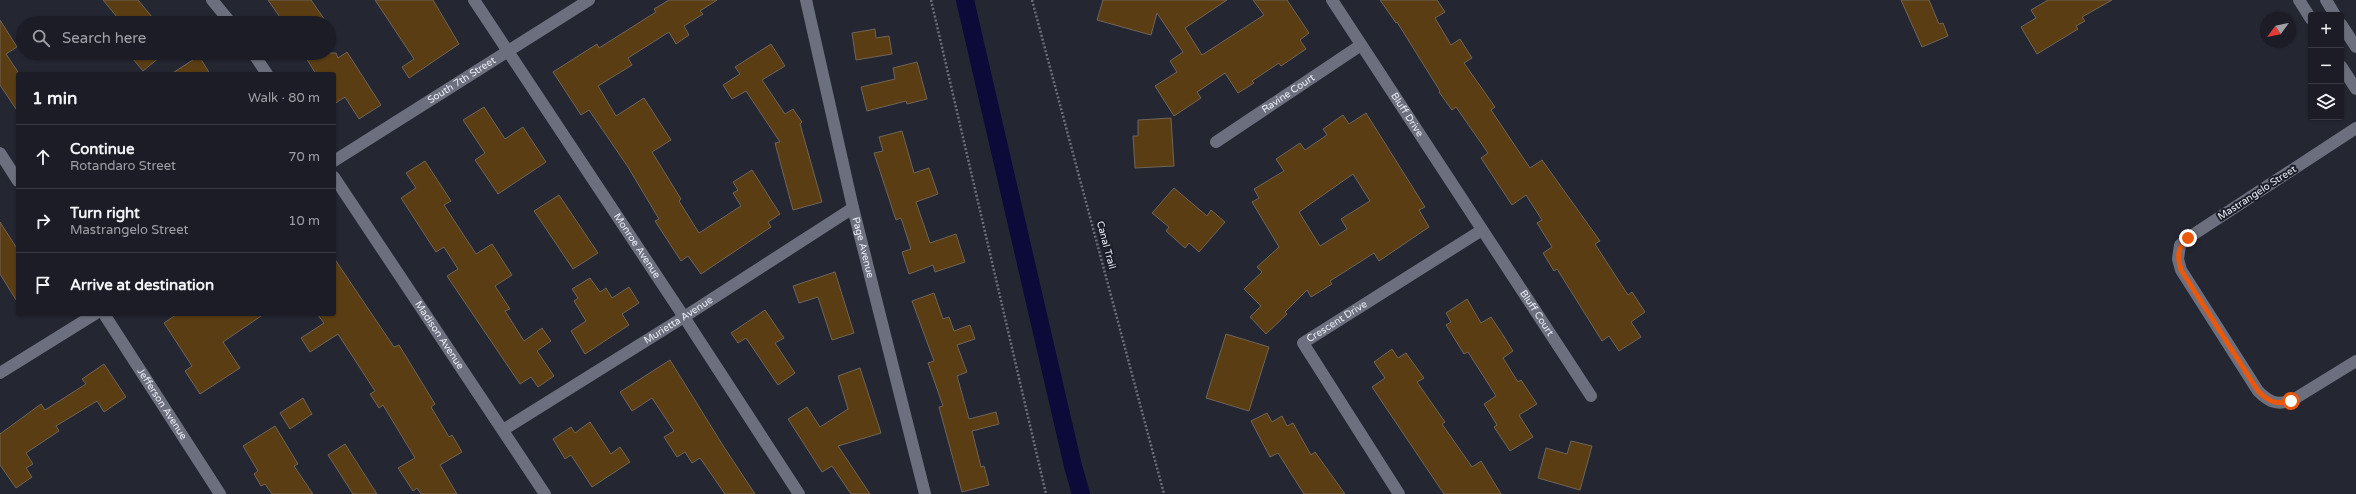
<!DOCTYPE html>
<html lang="en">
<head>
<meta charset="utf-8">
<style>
	:root { --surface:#1b1c26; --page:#24252e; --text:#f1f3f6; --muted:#a0a1a7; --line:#393a43 }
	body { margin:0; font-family:"Varela Round",sans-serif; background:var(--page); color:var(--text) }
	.controls { position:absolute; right:12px; top:12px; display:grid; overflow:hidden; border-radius:4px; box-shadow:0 1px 3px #0004 }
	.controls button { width:36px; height:36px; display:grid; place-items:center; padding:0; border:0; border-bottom:1px solid var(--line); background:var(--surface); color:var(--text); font:20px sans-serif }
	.compass { position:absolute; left:2260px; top:12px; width:36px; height:36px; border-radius:50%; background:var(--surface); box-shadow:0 1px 3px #0004; rotate:237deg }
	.stop { position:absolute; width:12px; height:12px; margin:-9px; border:3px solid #ea580c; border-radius:50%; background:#fff }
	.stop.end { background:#ea580c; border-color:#fff; box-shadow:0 1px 4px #0008 }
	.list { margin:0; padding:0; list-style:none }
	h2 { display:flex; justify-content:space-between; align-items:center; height:52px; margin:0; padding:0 16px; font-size:17px }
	h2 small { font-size:13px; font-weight:400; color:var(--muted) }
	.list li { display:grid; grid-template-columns:26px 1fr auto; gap:12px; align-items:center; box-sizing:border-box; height:64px; padding:0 16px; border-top:1px solid var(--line) }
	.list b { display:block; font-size:15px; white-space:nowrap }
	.list p { margin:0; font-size:13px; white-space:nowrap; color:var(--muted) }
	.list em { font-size:13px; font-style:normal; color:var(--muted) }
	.icon { flex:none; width:22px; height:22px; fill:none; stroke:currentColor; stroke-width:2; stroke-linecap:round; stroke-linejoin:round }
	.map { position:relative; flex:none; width:2356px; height:494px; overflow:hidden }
	.search { position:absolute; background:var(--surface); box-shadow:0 1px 3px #0004; left:16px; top:16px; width:320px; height:44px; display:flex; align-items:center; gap:10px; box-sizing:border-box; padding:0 14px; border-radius:22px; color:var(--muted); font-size:15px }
	.panel { position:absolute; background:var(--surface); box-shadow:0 1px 3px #0004; left:16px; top:72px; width:320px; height:244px; border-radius:4px }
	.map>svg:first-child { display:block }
</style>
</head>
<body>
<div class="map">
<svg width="2356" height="494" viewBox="0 0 2356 494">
	<rect width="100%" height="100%" fill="#242632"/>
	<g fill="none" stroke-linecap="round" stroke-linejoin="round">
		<!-- canal -->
		<path stroke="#0c0a39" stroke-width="18" d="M965 0 1073 466 1081 494"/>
	</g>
	<!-- building -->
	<g fill="#5a3d13" stroke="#6f6558" fill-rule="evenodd">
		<path d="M103 0H138L157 23H122Z"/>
		<path d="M268 0H311L327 23H284Z"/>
		<path d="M375 0H433L459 44 409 78 402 67 414 59Z"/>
		<path d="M669 0H717L700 11 703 14 684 26 689 35 676 44 669 32 628 58 632 65 598 86 616 116 644 98 671 140 652 152 681 199 679 201 699 233 741 206 733 193 738 190 733 182 752 170 780 214 768 222 771 227 701 274 688 256 681 261 655 221 659 219 628 167 589 110 581 115 553 72 597 44 599 48 656 12 654 9Z"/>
		<path d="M1103 0H1227L1185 28 1202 55 1264 15 1253 0H1287L1309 33 1300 40 1306 49 1281 66 1279 63 1252 81 1254 83 1238 93 1225 73 1197 92 1201 98 1174 116 1155 86 1177 72 1170 61 1183 52 1157 13 1151 35 1097 20Z"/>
		<path d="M1380 0H1437L1445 12 1435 18 1451 45 1460 39 1472 58 1464 63 1495 107 1491 110 1530 168 1542 160 1600 241 1595 244 1628 295 1632 292 1645 312 1631 322 1641 337 1619 351 1609 336 1602 341 1557 269 1554 271 1543 253 1552 247 1537 223 1542 220 1526 195 1512 205 1481 158 1488 153 1456 107 1452 110 1439 92 1440 91 1397 22 1396 23Z"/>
		<path d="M1901 0H1929L1939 24 1943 23 1948 36 1922 47Z"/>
		<path d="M2048 0H2112L2082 17 2085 21 2076 26 2078 29 2037 54 2021 27 2036 18 2031 10Z"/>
		<path d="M0 20 17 47 6 54 18 72V112L0 85Z"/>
		<path d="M875 29 876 38 889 36 892 54 856 60 852 33Z"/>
		<path d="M771 44 785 66 762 80 785 114 793 109 802 122 800 124 822 202 793 210 775 143 780 142 746 91 732 99 723 85 740 74 735 67Z"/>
		<path d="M347 52 381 105 359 119 345 97 334 104V74H316L303 53H336L338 58Z"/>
		<path d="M128 53H165L143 71Z"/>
		<path d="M199 56 210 74H171Z"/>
		<path d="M917 62 927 99 907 104 906 101 867 111 861 87 895 79 893 68Z"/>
		<path d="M484 107 505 139 523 127 546 162 498 194 475 160 485 153 463 120Z"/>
		<path d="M1366 113 1425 207 1419 210 1429 227 1379 261 1374 253 1330 281 1332 284 1311 297 1307 290 1285 312 1287 314 1266 334 1250 317 1261 306 1244 289 1262 272 1257 267 1279 247 1252 202 1259 198 1254 189 1284 171 1276 159 1300 143 1305 150 1327 135 1323 129 1343 115 1349 124ZM1353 174 1370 201 1341 219 1347 229 1320 246 1299 212Z"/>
		<path d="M1171 118 1174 166 1135 168 1133 136H1138V120Z"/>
		<path d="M902 131 914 173 929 168 938 194 916 202 930 243 956 234 965 262 935 272 933 265 909 274 902 252 911 249 901 218 896 220 874 153 883 151 879 137Z"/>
		<path d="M425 161 451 201 444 205 476 254 492 244 512 275 495 286 510 309 505 311 524 341 542 328 551 341 537 351 554 376 538 387 531 377 520 384 447 276 458 269 444 247 436 252 401 198 416 188 406 173Z"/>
		<path d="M1174 188 1207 216 1211 210 1225 222 1199 252 1189 243 1185 248 1166 231 1169 227 1152 213Z"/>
		<path d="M559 195 598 253 573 269 534 211Z"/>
		<path d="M0 222 18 250V303L0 274Z"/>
		<path d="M334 258 394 347 399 345 435 404 431 407 449 437 452 435 462 452 440 465 457 494H421L417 488 413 491 398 468 415 458 383 405 379 408 370 394 375 391 338 334 310 352 301 338 324 323 317 314H334Z"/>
		<path d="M835 272 854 333 832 340 818 297 799 303 793 286Z"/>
		<path d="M590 278 600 292 606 288 612 298 629 287 639 303 622 314 629 325 585 354 571 331 586 321 574 301 578 298 572 289Z"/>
		<path d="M934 293 943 319 949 317 954 331 970 325 975 339 957 345 967 372 957 376 969 419 996 412 999 424 972 431 981 467 984 466 989 485 962 492 939 407 943 406 928 363 934 361 912 301Z"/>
		<path d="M1467 299 1481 323 1491 317 1503 335 1513 351 1503 358 1518 382 1521 380 1537 404 1519 415 1533 437 1510 451 1494 427 1497 425 1484 404 1496 396 1468 352 1464 354 1446 325 1451 322 1446 313Z"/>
		<path d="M765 310 784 338 775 343 795 373 778 385 746 338 738 343 731 333Z"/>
		<path d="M177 314H264L223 342 240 368 200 394 185 371 192 366 164 323Z"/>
		<path d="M1226 334 1269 347 1249 411 1206 398Z"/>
		<path d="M1392 349 1398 358 1406 353 1424 378 1417 382 1445 422 1442 424 1472 467 1481 461 1501 494H1444L1372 387 1385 378 1374 362Z"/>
		<path d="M670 360 722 444 755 494H725L700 458 692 463 685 452 677 457 664 437 674 431 652 398 632 411 620 392Z"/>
		<path d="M104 364 126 397 104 412 97 401 56 426 59 431 26 453 33 464 26 468 32 477 16 488 0 465V434L41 404 45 410 86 384 82 379Z"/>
		<path d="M860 368 881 433 838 446 870 494H851L832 466 822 472 788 419 807 407 820 427 848 409 838 376Z"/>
		<path d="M303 398 312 414 290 429 280 413Z"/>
		<path d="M1267 413 1272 422 1282 416 1287 426 1293 423 1311 455 1315 452 1345 494H1304L1278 453 1270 457 1251 421Z"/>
		<path d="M590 422 611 454 620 447 630 462 592 487 571 455 565 459 553 439 571 427 575 433Z"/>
		<path d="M275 426 298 464 294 466 313 494H272L265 484 261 486 254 474 258 471 243 446Z"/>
		<path d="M1571 441 1592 446 1580 490 1538 478 1546 448 1567 454Z"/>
		<path d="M345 444 377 494H353L328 455Z"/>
	</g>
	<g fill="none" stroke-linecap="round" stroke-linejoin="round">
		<!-- path -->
		<g stroke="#6d6f7a" stroke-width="2.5" stroke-dasharray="2 2" stroke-linecap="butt">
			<path d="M931 0 1046 494"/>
			<path d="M1032 0 1164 494"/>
		</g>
		<!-- minor -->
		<g stroke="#6c6f7d" stroke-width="12">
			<path d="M212 0 231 23"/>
			<path id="s1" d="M474 0 684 317 799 494"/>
			<path id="s2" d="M806 0 853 208 925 494"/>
			<path id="s3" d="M1332 0 1591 396"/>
			<path d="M2299 0 2311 19"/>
			<path d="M2326 0 2335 15"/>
			<path d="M2341 24 2356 47"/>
			<path d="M253 53 267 74"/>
			<path d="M2341 66 2356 89"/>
			<path d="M2356 128 2188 238 2180 245 2178 259 2181 270 2258 391C2269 402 2276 405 2291 401L2356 361"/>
			<path id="s4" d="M1216 142 1361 45"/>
			<path d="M0 153 18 181"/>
			<path id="s5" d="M334 161 589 0"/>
			<path id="s6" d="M334 177 545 494"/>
			<path id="s7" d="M104 314 220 494"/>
			<path d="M0 373 95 314"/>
			<path id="s8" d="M503 430 684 317 853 208"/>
			<path id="s9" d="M1399 494 1303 343 1482 230"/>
		</g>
	</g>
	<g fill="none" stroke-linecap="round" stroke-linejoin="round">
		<!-- route -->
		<path stroke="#ea580c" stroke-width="5" d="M2188 238C2177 248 2177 256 2181 270L2258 391C2269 402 2276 405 2291 401"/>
	</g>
	<g text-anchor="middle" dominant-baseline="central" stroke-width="4" stroke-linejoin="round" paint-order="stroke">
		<!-- street labels -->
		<g font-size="10" fill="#edeff7" stroke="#1a1c28">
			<text stroke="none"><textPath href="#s5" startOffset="151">South 7th Street</textPath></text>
			<text stroke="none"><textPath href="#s4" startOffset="87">Ravine Court</textPath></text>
			<text stroke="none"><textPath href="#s3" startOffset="137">Bluff Drive</textPath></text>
			<text transform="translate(2257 193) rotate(-33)">Mastrangelo Street</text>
			<text transform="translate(1106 245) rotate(75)">Canal Trail</text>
			<text stroke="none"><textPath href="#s1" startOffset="295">Monroe Avenue</textPath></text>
			<text stroke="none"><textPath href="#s2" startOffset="254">Page Avenue</textPath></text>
			<text stroke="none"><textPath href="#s3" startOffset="374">Bluff Court</textPath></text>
			<text stroke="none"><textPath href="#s8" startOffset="207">Murietta Avenue</textPath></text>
			<text stroke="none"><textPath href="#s9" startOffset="219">Crescent Drive</textPath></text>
			<text stroke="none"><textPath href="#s6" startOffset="190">Madison Avenue</textPath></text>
			<text stroke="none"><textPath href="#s7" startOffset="107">Jefferson Avenue</textPath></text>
		</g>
	</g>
</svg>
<div class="controls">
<button>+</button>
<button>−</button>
<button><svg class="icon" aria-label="layers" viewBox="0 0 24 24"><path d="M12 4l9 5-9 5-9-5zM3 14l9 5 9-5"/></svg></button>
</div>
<svg class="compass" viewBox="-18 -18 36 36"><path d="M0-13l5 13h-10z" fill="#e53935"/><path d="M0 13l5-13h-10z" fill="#a0a1a7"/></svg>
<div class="stop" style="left:2291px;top:401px"></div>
<div class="stop end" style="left:2188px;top:238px"></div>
<div class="search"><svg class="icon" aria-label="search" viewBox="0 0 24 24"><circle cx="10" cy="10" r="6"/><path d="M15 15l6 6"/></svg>Search here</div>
<section class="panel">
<h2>1 min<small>Walk · 80 m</small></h2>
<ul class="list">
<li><svg class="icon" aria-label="ahead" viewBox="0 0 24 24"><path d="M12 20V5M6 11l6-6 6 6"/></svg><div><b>Continue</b><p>Rotandaro Street</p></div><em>70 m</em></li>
<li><svg class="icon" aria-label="right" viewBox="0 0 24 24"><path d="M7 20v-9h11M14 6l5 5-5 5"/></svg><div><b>Turn right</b><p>Mastrangelo Street</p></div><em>10 m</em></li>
<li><svg class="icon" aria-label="arrive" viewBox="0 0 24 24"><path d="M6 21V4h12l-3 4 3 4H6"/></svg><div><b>Arrive at destination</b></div></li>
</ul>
</section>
</div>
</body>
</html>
